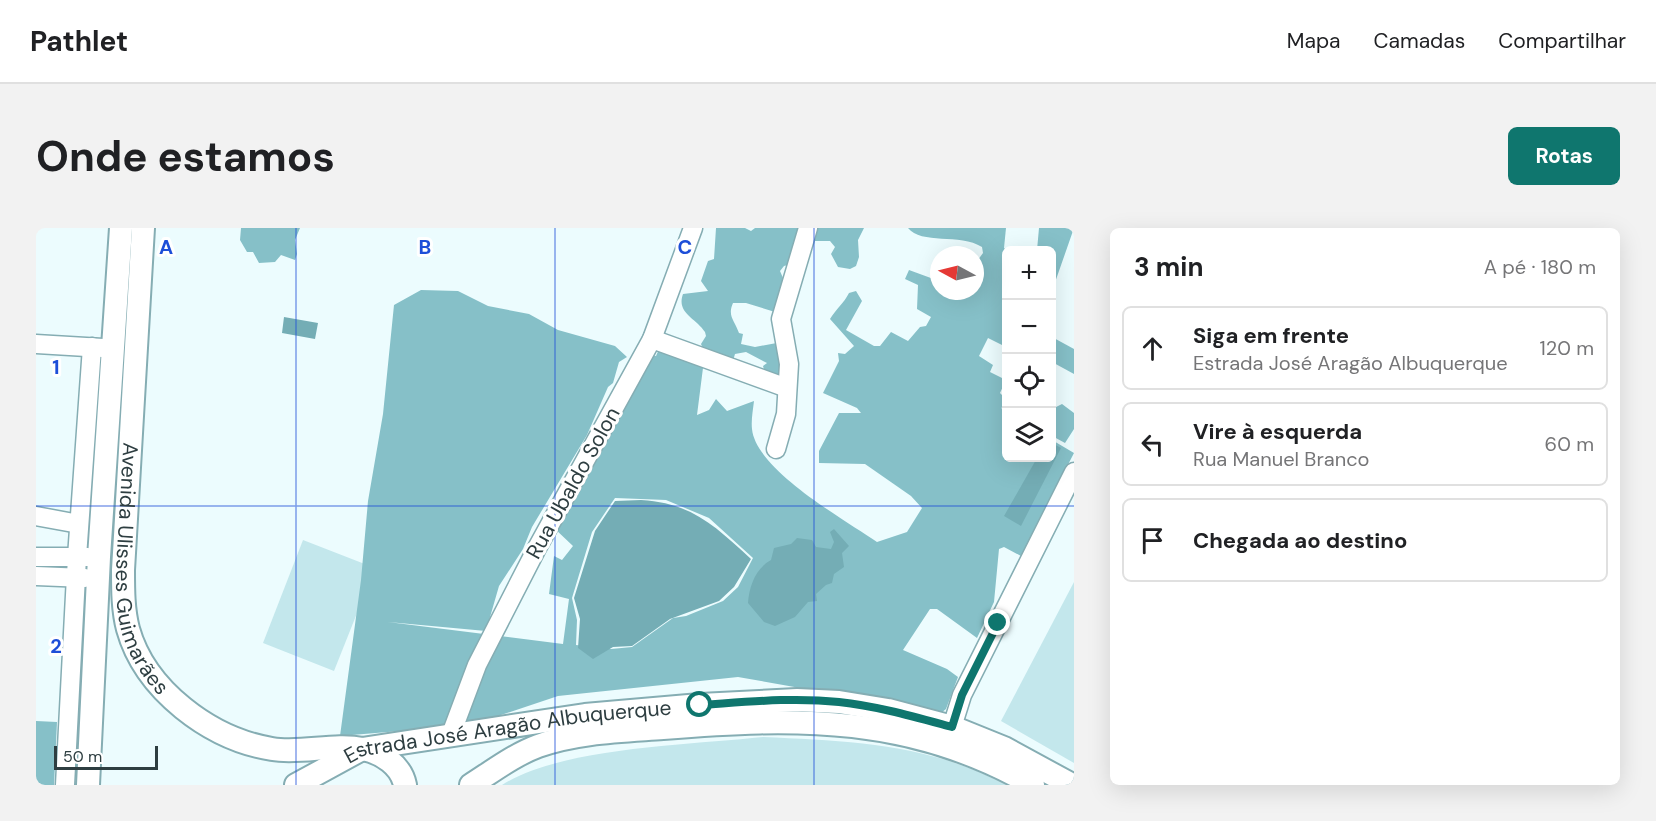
<!DOCTYPE html>
<html lang="pt">
<head>
<meta charset="utf-8">
<style>
	:root { --surface:#fff; --page:#f2f2f2; --text:#202124; --muted:#757577; --line:#e0e0e0; --accent:#0f766e }
	body { margin:0; font-family:"DM Sans",sans-serif; background:var(--page); color:var(--text) }
	.controls { position:absolute; right:18px; top:18px; display:grid; overflow:hidden; border-radius:9px; box-shadow:0 6px 24px #0002 }
	.controls button { width:54px; height:54px; display:grid; place-items:center; padding:0; border:0; border-bottom:2px solid var(--line); background:var(--surface); color:var(--text); font:30px sans-serif }
	.compass { position:absolute; left:894px; top:18px; width:54px; height:54px; border-radius:50%; background:var(--surface); box-shadow:0 6px 24px #0002; rotate:277deg }
	.scale { position:absolute; left:18px; bottom:15px; width:104px; box-sizing:border-box; padding-left:6px; border:3px solid #2e3e41; border-top:0; font-size:16px; line-height:21px; white-space:nowrap; color:#2e3e41; -webkit-text-stroke:4px #fff; paint-order:stroke }
	.stop { position:absolute; width:18px; height:18px; margin:-14px; border:4px solid #0f766e; border-radius:50%; background:#fff }
	.stop.end { background:#0f766e; border-color:#fff; box-shadow:0 2px 6px #0008 }
	.list { margin:0; padding:0; list-style:none }
	h2 { display:flex; justify-content:space-between; align-items:center; height:78px; margin:0; padding:0 24px; font-size:26px }
	h2 small { font-size:20px; font-weight:400; color:var(--muted) }
	.list li { display:grid; grid-template-columns:39px 1fr auto; gap:18px; align-items:center; box-sizing:border-box; height:84px; margin:0 12px 12px; padding:0 12px; border:2px solid var(--line); border-radius:9px }
	.list b { display:block; font-size:22px; white-space:nowrap }
	.list p { margin:0; font-size:20px; white-space:nowrap; color:var(--muted) }
	.list em { font-size:20px; font-style:normal; color:var(--muted) }
	.icon { flex:none; width:33px; height:33px; fill:none; stroke:currentColor; stroke-width:2; stroke-linecap:round; stroke-linejoin:round }
	.map { position:relative; flex:none; width:1038px; height:557px; overflow:hidden; border-radius:9px }
	header { display:flex; align-items:center; gap:36px; box-sizing:border-box; height:84px; padding:0 30px; background:var(--surface); border-bottom:2px solid var(--line) }
	header strong { font-size:28px }
	nav { display:flex; gap:33px; margin-inline-start:auto; font-size:21px }
	.intro { display:flex; align-items:center; justify-content:space-between; box-sizing:border-box; height:144px; padding:0 36px }
	h1 { margin:0; font-size:42px }
	.button { padding:15px 27px; border-radius:9px; background:var(--accent); color:#fff; font-size:21px; font-weight:700 }
	main { display:flex; gap:36px; padding:0 36px }
	aside { flex:1; background:var(--surface); border-radius:9px; box-shadow:0 6px 24px #0002 }
	.map>svg:first-child { display:block }
</style>
</head>
<body>
<header>
<strong>Pathlet</strong>
<nav><a>Mapa</a><a>Camadas</a><a>Compartilhar</a></nav>
</header>
<div class="intro"><h1>Onde estamos</h1><a class="button">Rotas</a></div>
<main>
<div class="map">
<svg width="1038" height="557" viewBox="0 0 1038 557">
	<rect width="100%" height="100%" fill="#ecfcfe"/>
	<!-- green -->
	<g fill="#c3e7ec">
		<path d="M267 312 339 340 298 443 227 415Z"/>
		<path d="M1038 354V535L965 493Z"/>
		<path d="M727 509C813 513 892 515 970 557H466C526 519 654 517 727 509Z"/>
	</g>
	<!-- forest -->
	<g fill="#86c0c8" fill-rule="evenodd">
		<path d="M205 0H264L259 12 261 26 259 32 245 27 239 34 223 35 217 24H211L204 12Z"/>
		<path d="M680 0H709L715 3 719 0H763L756 36 748 38 744 43 750 57 739 84 710 75H697C691 88 699 93 703 105L707 106 705 116 719 119 746 114V155L729 145 727 138 731 135 710 124 699 126 696 136 670 128 665 116 670 108 669 104C660 90 640 85 647 66L672 63 665 53 672 33 678 31Z"/>
		<path d="M776 0H828L822 12 823 29 820 38 814 41 802 39 795 26 799 19 794 13H776Z"/>
		<path d="M872 0H970L968 20 971 22 970 119 952 110 943 128 957 137 954 144 970 152 964 165 970 171 965 181 970 176V230H1016V212L1038 225 985 328 968 319 963 321 958 374 941 410 901 381H894L867 422 911 441 922 449 910 481 905 485 702 449 522 468 435 497 304 508 325 352 332 273 347 186 358 77 385 62 422 63 452 78 493 86 522 102 579 118 591 129 583 134 577 155 572 159 551 207 496 299 487 321 463 358 450 403 352 394 527 416 533 371 513 366 518 328 526 332 537 318 518 300 610 126 620 128 624 119 668 132 661 187 673 182 680 171 691 183 718 173C717 182 715 192 716 201 720 242 809 292 841 314L871 304 886 280 875 268 829 236 783 235V223L803 185H825L821 180 787 165 803 133 802 125 809 126 818 118 794 91C800 81 808 75 813 65L820 63 826 73 810 102 838 118H844L855 104 872 113 884 99 890 98 895 89 881 81 882 57 869 51 873 42 903 53V63H939V36L947 25 946 19C924 5 885 17 872 0ZM579 270 630 272 673 290 717 330 702 359 687 373 650 388 637 390 596 419 575 421 540 417 541 392 536 370 556 304Z"/>
		<path d="M1003 0H1038L1016 63V22H1001Z"/>
		<path d="M1016 109 1038 121V146L1016 134Z"/>
		<path d="M1026 176 1038 185V201L1029 215 1018 209 1016 211V181Z"/>
		<path d="M0 493 21 494 18 557H0Z"/>
	</g>
	<!-- water -->
	<g fill="#74adb5">
		<path d="M248 89 282 95 279 111 246 105Z"/>
		<path d="M1016 215 1025 220 985 298 968 288 1001 230H1016Z"/>
		<path d="M605 272C656 275 679 298 715 331L698 359 683 373 634 391 596 418 577 419 557 431 542 420 544 391 538 370 559 303 579 273Z"/>
		<path d="M798 301 813 318 806 325 808 339 798 346 796 355 790 357 780 366 781 373 772 374 759 389 739 398 728 394 712 375C713 358 720 340 735 332L738 320 755 316 761 310 776 312 780 319 795 321 798 314 794 304Z"/>
	</g>
	<g fill="none" stroke-linecap="round" stroke-linejoin="round">
		<defs>
			<g id="minor">
				<path d="M616 111 751 160"/>
				<path d="M0 116 67 120"/>
				<path d="M740 221 750 186 753 136 745 91 772 0"/>
				<path d="M0 288 43 296"/>
				<path d="M0 329H52"/>
				<path d="M0 348 49 350"/>
				<path d="M916 499 926 467 1038 244"/>
				<path d="M414 509 441 437 501 320 616 111 657 0"/>
				<path d="M29 557 41 329 56 119"/>
			</g>
			<g id="major">
				<path id="s1" d="M107 0 87 342C87 362 87 382 92 401 109 462 174 511 236 521 265 526 298 515 327 521 346 525 365 537 369 557"/>
				<path d="M52 557 63 329 85 0"/>
				<path id="s2" d="M260 557 326 521 549 487 664 477 761 472 803 474 852 482 916 499 968 520 1036 557"/>
				<path d="M435 557C457 543 478 527 502 518 541 504 586 503 627 500 760 489 877 487 997 557"/>
			</g>
		</defs>
		<!-- minor casing -->
		<use href="#minor" stroke="#85adb3" stroke-width="21"/>
		<!-- major casing -->
		<use href="#major" stroke="#85adb3" stroke-width="26"/>
		<!-- minor -->
		<use href="#minor" stroke="#fff" stroke-width="18"/>
		<!-- major -->
		<use href="#major" stroke="#fff" stroke-width="22"/>
	</g>
	<g fill="none" stroke-linecap="round" stroke-linejoin="round">
		<!-- route -->
		<path stroke="#0f766e" stroke-width="8" d="M664 477C710 474 757 469 803 474 841 478 879 489 916 499L926 467 962 395"/>
	</g>
	<!-- grid -->
	<path fill="none" stroke="#1d4ed8" stroke-width="1.5" stroke-opacity="0.55" d="M260 0V557M519 0V557M778 0V557M0 278H1038"/>
	<g text-anchor="middle" dominant-baseline="central" stroke-width="6" stroke-linejoin="round" paint-order="stroke">
		<!-- street labels -->
		<g font-size="21" fill="#2e3e41" stroke="#fff">
			<text transform="translate(537 255) rotate(-61)">Rua Ubaldo Solon</text>
			<text stroke="none"><textPath href="#s1" startOffset="345">Avenida Ulisses Guimarães</textPath></text>
			<text stroke="none"><textPath href="#s2" startOffset="222">Estrada José Aragão Albuquerque</textPath></text>
		</g>
	</g>
	<g font-size="20" text-anchor="middle" font-weight="bold" fill="#1d4ed8" stroke="#fff" stroke-width="6" stroke-linejoin="round" paint-order="stroke">
		<text x="130" y="26">A</text>
		<text x="389" y="26">B</text>
		<text x="649" y="26">C</text>
		<text x="20" y="146">1</text>
		<text x="20" y="425">2</text>
	</g>
</svg>
<div class="controls">
<button>+</button>
<button>−</button>
<button><svg class="icon" aria-label="locate" viewBox="0 0 24 24"><circle cx="12" cy="12" r="6"/><path d="M12 2v4M12 18v4M2 12h4M18 12h4"/></svg></button>
<button><svg class="icon" aria-label="layers" viewBox="0 0 24 24"><path d="M12 4l9 5-9 5-9-5zM3 14l9 5 9-5"/></svg></button>
</div>
<svg class="compass" viewBox="-18 -18 36 36"><path d="M0-13l5 13h-10z" fill="#e53935"/><path d="M0 13l5-13h-10z" fill="#757577"/></svg>
<div class="scale">50 m</div>
<div class="stop" style="left:664px;top:477px"></div>
<div class="stop end" style="left:962px;top:395px"></div>
</div>
<aside>
<h2>3 min<small>A pé · 180 m</small></h2>
<ul class="list">
<li><svg class="icon" aria-label="ahead" viewBox="0 0 24 24"><path d="M12 20V5M6 11l6-6 6 6"/></svg><div><b>Siga em frente</b><p>Estrada José Aragão Albuquerque</p></div><em>120 m</em></li>
<li><svg class="icon" aria-label="left" viewBox="0 0 24 24"><path d="M17 20v-9H6M10 6l-5 5 5 5"/></svg><div><b>Vire à esquerda</b><p>Rua Manuel Branco</p></div><em>60 m</em></li>
<li><svg class="icon" aria-label="arrive" viewBox="0 0 24 24"><path d="M6 21V4h12l-3 4 3 4H6"/></svg><div><b>Chegada ao destino</b></div></li>
</ul>
</aside>
</main>
</body>
</html>
